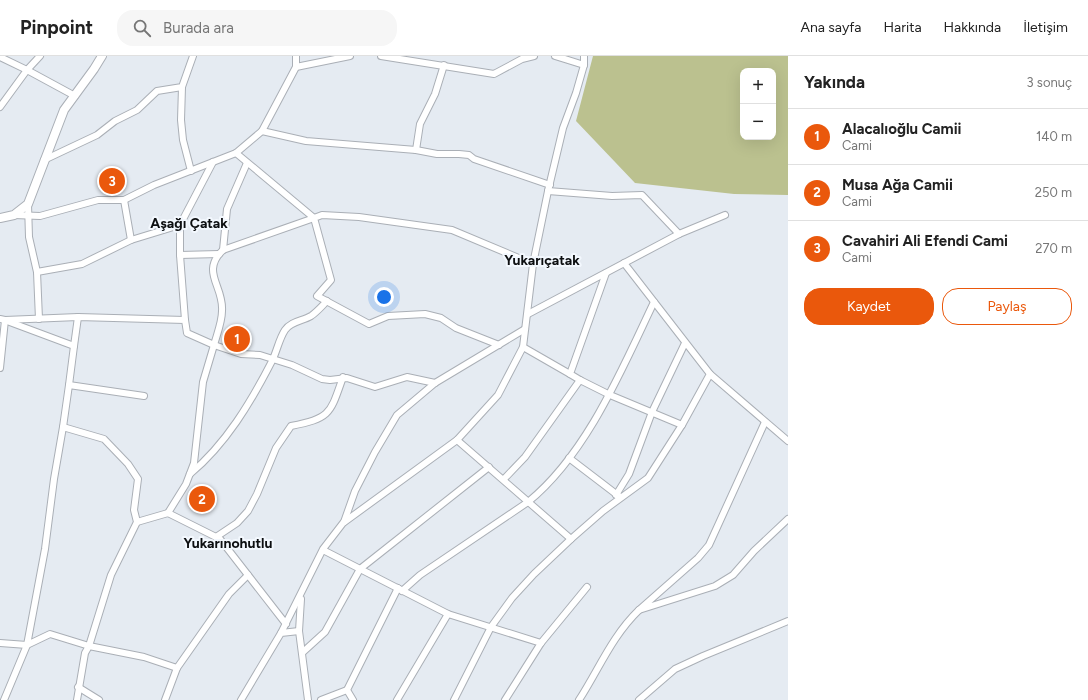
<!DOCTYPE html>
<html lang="tr">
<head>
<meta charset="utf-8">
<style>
	:root { --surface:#fff; --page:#f6f6f6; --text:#222; --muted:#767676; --line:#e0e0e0; --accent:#ea580c }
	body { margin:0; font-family:Figtree,sans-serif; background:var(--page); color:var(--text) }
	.controls { position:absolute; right:12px; top:12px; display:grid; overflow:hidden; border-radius:8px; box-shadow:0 4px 16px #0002 }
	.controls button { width:36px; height:36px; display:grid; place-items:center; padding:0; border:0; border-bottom:1px solid var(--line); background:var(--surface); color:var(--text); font:20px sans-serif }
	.you { position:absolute; left:384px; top:241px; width:14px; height:14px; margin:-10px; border:3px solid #fff; border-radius:50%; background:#1a73e8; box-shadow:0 0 0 6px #1a73e833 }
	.badge { display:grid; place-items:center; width:26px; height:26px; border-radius:50%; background:var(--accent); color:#fff; font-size:13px; font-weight:700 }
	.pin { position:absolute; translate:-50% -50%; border:2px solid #fff; box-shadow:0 1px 4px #0006 }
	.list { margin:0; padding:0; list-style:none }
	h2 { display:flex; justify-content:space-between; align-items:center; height:52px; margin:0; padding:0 16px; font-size:17px }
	h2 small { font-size:13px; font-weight:400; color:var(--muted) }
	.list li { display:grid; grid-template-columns:26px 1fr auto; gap:12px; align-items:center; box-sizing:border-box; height:56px; padding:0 16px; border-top:1px solid var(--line) }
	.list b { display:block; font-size:15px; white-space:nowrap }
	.list p { margin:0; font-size:13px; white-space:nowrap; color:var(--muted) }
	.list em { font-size:13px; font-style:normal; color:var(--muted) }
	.actions { display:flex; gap:8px; padding:12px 16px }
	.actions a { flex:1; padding:9px 0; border:1px solid var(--accent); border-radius:16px; text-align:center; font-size:14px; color:var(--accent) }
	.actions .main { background:var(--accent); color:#fff }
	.icon { flex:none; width:22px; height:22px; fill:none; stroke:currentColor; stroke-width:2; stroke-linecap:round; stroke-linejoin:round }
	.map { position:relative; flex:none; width:788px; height:644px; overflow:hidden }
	header { display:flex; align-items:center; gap:24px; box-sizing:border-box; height:56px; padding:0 20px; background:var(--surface); border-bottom:1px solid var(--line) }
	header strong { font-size:19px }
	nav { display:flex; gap:22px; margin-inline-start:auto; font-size:14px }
	.search { width:280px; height:36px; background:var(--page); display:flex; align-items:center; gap:10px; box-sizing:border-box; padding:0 14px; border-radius:16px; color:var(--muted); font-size:15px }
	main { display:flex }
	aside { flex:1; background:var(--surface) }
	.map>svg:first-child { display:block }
</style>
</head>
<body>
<header>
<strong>Pinpoint</strong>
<div class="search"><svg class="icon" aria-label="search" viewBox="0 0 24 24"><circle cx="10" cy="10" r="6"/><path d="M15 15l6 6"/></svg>Burada ara</div>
<nav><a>Ana sayfa</a><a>Harita</a><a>Hakkında</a><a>İletişim</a></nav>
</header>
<main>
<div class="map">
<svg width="788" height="644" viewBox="0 0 788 644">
	<rect width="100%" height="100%" fill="#e5ebf2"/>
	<!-- green -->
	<path fill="#bbc18f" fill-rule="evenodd" d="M593 0H788V139L734 138 635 127 576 65ZM743 15H773V81H743Z"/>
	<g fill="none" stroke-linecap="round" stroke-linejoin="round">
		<defs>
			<g id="minor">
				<path d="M40 0 27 14 75 40"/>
				<path d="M350 0 296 11 262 75 306 85 416 94 437 98H459L469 99 474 103 550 129"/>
				<path d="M381 0 494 18 522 3 534 0"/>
				<path d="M0 1 27 14 0 51"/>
				<path d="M584 9V0"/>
				<path d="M296 11V0"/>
				<path d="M182 31 181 64 183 84 191 115"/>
				<path d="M416 94 420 68 435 38 444 9"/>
				<path d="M44 104 97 79 115 65 137 54 157 35 182 31 193 0"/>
				<path d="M548 135 612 140 642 139 679 178"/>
				<path d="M124 144 131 184"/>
				<path d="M28 148 29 181 37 216 39 263"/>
				<path d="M14 159 40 160 98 144H124L154 129 236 97"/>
				<path d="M223 194 227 153 247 107"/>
				<path d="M180 199 219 198"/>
				<path d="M37 216 82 208 131 184 180 169"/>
				<path d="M528 258 679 178 725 159"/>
				<path d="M0 263 5 264 0 312"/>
				<path d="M5 264 78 261 185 264 187 277 214 289C217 278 222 266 222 255 224 230 200 216 223 194L314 162 236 97 262 75"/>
				<path d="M185 264 180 199V169L213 106"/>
				<path d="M7 265 74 290 69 329"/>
				<path d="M499 289 456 272 441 262 425 258 388 260 369 268 317 240 331 224 314 162 322 159 359 161 452 174 533 208"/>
				<path d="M74 290 78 261"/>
				<path d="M523 291 570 318"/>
				<path d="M710 318 788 385"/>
				<path d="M580 324 570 318 606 217"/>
				<path d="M765 366 709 489 698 502 639 554 715 530 733 519 754 495 788 463"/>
				<path d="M63 371 104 383 128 408 138 423 134 454 137 466 111 519 89 590 50 578 27 589 45 493 54 423Z"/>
				<path d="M63 371 69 329 144 340"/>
				<path d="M457 384 571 483"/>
				<path d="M569 402 620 441"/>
				<path d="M190 418C226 388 251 346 272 305 277 295 279 283 285 274 291 265 303 265 311 260 317 256 322 250 327 245"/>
				<path d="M504 423 525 401 580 324 610 339 682 369 710 318 624 207"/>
				<path d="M616 439 629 418 652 356 685 287"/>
				<path d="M168 457 186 428 194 407 203 326 214 289 241 298 260 299 292 309 322 323 330 324 347 322 375 331 407 321 435 327"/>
				<path d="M137 466 168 457 220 483 286 568"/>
				<path d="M344 466 355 435 375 396 397 359 435 327 525 273"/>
				<path d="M216 481 237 467 248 455 257 438 276 392 291 370C331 362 330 358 343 321"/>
				<path d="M323 494 448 558 541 587"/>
				<path d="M402 535 420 519 528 446C587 398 622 313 654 246"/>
				<path d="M301 543 299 575 308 644"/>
				<path d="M281 577 323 493 343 467 457 384 498 339 523 291 533 208 548 135 563 72 576 37 584 9 555 0"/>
				<path d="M0 587 27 589 4 644"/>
				<path d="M303 596 325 576 360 513 489 411"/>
				<path d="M78 631 99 644"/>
				<path d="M77 644 85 597 89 590 144 601 177 612 229 538 248 519"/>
				<path d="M165 644 177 612"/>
				<path d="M241 644 281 577 299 575"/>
				<path d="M321 644 347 634"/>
				<path d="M353 644 347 634 398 532"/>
				<path d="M397 644 448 558"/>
				<path d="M454 644 491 571 512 542 534 518 571 483 603 455 648 422 682 369"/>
				<path d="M505 644 541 587 587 531"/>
				<path d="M579 644C599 613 612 580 639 554"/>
				<path d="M639 644 675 613 703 600 788 565"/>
			</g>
			<path id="tertiary" d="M0 162 14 159 28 148 64 54 94 13 102 0"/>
		</defs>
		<!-- minor casing -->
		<use href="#minor" stroke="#aaafb6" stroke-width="8"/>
		<!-- tertiary casing -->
		<use href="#tertiary" stroke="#aaafb6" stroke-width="10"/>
		<!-- minor -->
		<use href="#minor" stroke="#fff" stroke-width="6"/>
		<!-- tertiary -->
		<use href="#tertiary" stroke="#fff" stroke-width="8"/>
	</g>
	<g text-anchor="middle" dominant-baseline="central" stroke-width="4" stroke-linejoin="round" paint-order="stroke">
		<!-- district labels -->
		<g font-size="14" font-weight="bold" fill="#0d0f11" stroke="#f3f8fe">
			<text x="189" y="167">Aşağı Çatak</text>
			<text x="542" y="204">Yukarıçatak</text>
			<text x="228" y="487">Yukarınohutlu</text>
		</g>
	</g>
</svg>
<div class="controls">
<button>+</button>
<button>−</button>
</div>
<div class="you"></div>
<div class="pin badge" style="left:237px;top:283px">1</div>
<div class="pin badge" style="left:202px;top:443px">2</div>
<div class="pin badge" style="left:112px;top:125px">3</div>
</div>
<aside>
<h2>Yakında<small>3 sonuç</small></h2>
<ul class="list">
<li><span class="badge">1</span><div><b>Alacalıoğlu Camii</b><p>Cami</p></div><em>140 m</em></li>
<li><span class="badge">2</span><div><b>Musa Ağa Camii</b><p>Cami</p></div><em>250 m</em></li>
<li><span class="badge">3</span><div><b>Cavahiri Ali Efendi Cami</b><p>Cami</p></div><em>270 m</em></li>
</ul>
<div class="actions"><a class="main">Kaydet</a><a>Paylaş</a></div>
</aside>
</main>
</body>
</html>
